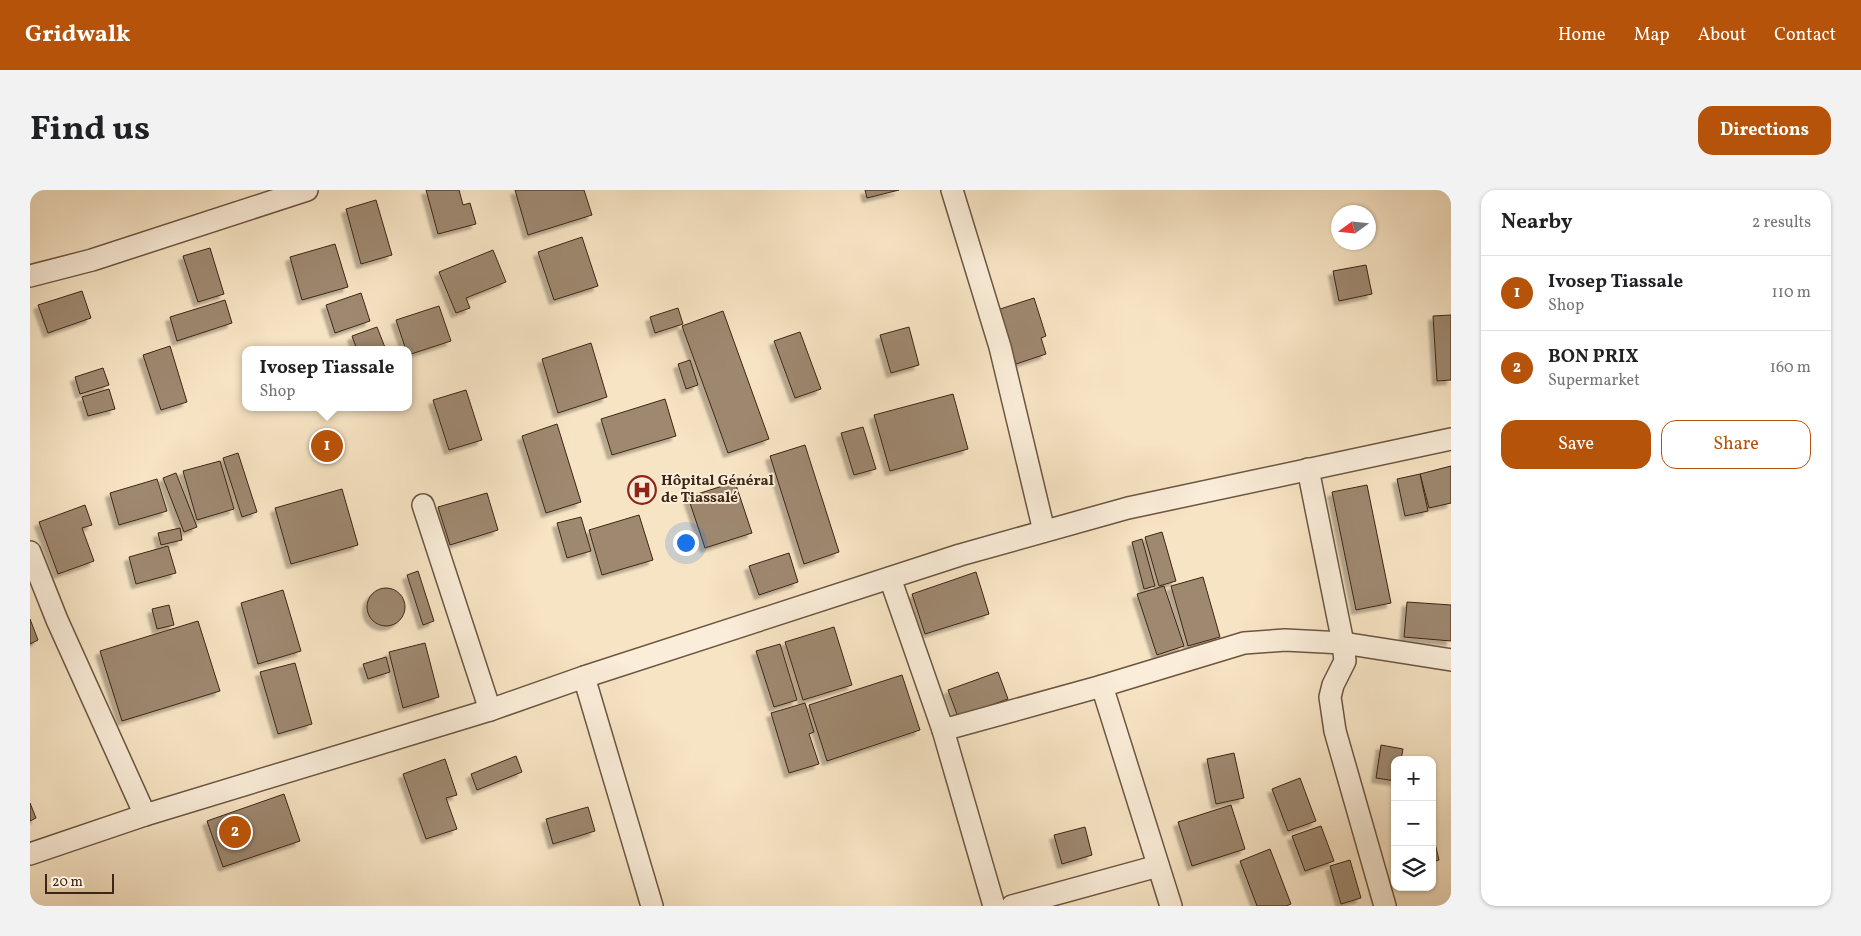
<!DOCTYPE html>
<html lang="en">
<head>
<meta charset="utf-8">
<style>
	:root { --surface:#fff; --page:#f2f2f2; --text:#202124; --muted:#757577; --line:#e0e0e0; --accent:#b45309 }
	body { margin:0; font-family:Vollkorn,serif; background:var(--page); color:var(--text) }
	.controls { position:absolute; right:15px; bottom:15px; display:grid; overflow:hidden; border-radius:10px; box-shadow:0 1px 4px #0004 }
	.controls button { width:45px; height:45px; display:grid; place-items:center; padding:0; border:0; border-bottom:1px solid var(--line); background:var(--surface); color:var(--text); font:25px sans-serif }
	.compass { position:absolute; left:1301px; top:15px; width:45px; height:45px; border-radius:50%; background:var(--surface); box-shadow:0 1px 4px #0004; rotate:255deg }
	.scale { position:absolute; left:15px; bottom:12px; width:69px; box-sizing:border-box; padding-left:5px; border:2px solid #3e2515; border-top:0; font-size:14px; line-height:18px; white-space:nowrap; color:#3e2515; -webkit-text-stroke:4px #faedd9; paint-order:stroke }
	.you { position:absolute; left:655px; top:352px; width:18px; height:18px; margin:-12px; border:4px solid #fff; border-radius:50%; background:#1a73e8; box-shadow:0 0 0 8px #1a73e833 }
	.badge { display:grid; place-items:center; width:32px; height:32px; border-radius:50%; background:var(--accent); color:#fff; font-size:16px; font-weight:700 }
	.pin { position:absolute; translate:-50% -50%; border:2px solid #fff; box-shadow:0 1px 5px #0006 }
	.popup { position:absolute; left:212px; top:156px; width:170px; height:65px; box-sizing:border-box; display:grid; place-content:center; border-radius:10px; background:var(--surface); filter:drop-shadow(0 1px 4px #0005); font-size:16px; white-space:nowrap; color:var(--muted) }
	.popup b { font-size:19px; color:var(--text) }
	.popup::after { content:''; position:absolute; left:50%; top:100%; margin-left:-10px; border:10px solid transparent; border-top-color:var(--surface) }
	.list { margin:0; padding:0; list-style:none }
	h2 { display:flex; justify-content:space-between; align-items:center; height:65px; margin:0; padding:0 20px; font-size:21px }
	h2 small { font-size:16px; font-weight:400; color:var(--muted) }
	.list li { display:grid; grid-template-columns:32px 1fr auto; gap:15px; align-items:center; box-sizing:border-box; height:75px; padding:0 20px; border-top:1px solid var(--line) }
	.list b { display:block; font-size:19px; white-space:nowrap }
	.list p { margin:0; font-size:16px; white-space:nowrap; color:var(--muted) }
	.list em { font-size:16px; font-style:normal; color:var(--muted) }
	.actions { display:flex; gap:10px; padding:15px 20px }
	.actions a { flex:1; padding:11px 0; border:1px solid var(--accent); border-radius:15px; text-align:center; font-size:18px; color:var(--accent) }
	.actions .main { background:var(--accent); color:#fff }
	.icon { flex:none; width:28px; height:28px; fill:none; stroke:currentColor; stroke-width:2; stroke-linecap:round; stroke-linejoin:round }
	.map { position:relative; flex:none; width:1421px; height:716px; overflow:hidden; border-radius:15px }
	header { display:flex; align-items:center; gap:30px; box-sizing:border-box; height:70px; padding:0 25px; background:var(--accent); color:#fff }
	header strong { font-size:24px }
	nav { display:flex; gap:28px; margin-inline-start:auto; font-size:18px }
	.intro { display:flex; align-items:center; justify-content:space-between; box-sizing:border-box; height:120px; padding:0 30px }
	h1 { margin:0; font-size:35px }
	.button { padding:12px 22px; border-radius:15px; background:var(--accent); color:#fff; font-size:18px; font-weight:700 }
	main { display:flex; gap:30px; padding:0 30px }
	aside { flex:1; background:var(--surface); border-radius:15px; box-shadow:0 1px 4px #0004 }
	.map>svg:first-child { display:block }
</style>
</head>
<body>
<header>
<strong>Gridwalk</strong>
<nav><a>Home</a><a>Map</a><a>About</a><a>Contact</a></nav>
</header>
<div class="intro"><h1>Find us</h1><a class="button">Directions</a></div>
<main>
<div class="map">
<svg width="1421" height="716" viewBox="0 0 1421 716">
	<defs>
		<filter id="shadow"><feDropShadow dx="-4.5" dy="4.5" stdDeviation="1" flood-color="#0004"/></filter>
	</defs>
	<rect width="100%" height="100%" fill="#f7e4c4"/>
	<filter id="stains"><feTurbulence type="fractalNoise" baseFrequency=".004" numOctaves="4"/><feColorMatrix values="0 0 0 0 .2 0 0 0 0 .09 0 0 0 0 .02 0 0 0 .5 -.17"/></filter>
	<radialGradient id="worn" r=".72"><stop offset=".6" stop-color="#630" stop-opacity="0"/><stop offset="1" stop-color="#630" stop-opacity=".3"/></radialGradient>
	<!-- building -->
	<g fill="#9e8870" stroke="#3e2515" filter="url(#shadow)">
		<path d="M396 0H429L433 15 440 13 446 34 408 44Z"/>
		<path d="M485 0H554L562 25 498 45Z"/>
		<path d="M835 0H869L837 8Z"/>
		<path d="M346 10 362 65 331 74 316 19Z"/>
		<path d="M552 47 568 96 524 110 508 62Z"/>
		<path d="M305 54 318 97 272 110 260 67Z"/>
		<path d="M180 58 194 104 168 112 153 66Z"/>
		<path d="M463 60 476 92 436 108 440 118 426 123 409 82Z"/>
		<path d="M1336 75 1342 104 1309 111 1303 81Z"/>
		<path d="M52 101 61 128 18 143 8 115Z"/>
		<path d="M331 103 340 131 305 143 296 115Z"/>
		<path d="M1004 108 1016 146 1011 148 1016 164 986 174 976 145 961 122Z"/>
		<path d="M195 110 202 133 147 151 140 127Z"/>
		<path d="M409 116 421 151 378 165V160H376L366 130Z"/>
		<path d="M648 118 653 134 625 143 620 127Z"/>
		<path d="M693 121 739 249 698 263 652 136Z"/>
		<path d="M1421 125V190L1407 191 1403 126Z"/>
		<path d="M347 137 356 160H327L322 146Z"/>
		<path d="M879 137 889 175 861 183 850 145Z"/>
		<path d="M770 142 791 199 765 208 744 151Z"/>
		<path d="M561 153 577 207 528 223 512 169Z"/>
		<path d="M140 156 157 212 131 220 113 165Z"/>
		<path d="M660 170 668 195 656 199 648 174Z"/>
		<path d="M73 178 79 195 50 204 45 187Z"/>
		<path d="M79 199 85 219 58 226 52 207Z"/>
		<path d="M436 200 452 250 419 260 403 210Z"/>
		<path d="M923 204 938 259 860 281 844 225Z"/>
		<path d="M635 209 646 246 582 265 571 229Z"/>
		<path d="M527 234 551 312 516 323 492 246Z"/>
		<path d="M833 237 846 279 824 285 811 243Z"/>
		<path d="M775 255 809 362 774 374 740 266Z"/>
		<path d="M208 263 227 322 212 327 193 268Z"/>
		<path d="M190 271 204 319 167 330 153 281Z"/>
		<path d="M1421 276V313L1399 318 1390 284Z"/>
		<path d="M146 283 167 337 154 342 133 288Z"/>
		<path d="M1390 284 1398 321 1375 326 1367 289Z"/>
		<path d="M127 289 137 321 89 335 80 303Z"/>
		<path d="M705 292 722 343 675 358 658 307Z"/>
		<path d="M1337 295 1361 413 1326 420 1302 302Z"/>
		<path d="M312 299 328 355 261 374 245 318Z"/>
		<path d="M457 303 468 340 420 355 408 317Z"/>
		<path d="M55 315 62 335 52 338 64 371 28 384 9 332Z"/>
		<path d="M609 325 623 370 572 385 559 340Z"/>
		<path d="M551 327 561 361 537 368 527 333Z"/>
		<path d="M150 338 152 350 131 355 128 343Z"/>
		<path d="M1132 342 1146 391 1129 396 1115 347Z"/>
		<path d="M1112 349 1125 396 1114 399 1102 352Z"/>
		<path d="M138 356 146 383 106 394 99 367Z"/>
		<path d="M759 363 768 392 729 405 719 376Z"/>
		<path d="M388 381 404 431 393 435 377 385Z"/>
		<path d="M946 382 959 424 895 444 882 404Z"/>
		<path d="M1173 387 1190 447 1158 456 1141 396Z"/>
		<path d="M1134 396 1154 456 1127 465 1107 404Z"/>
		<circle cx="356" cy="417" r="19"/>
		<path d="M253 400 271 461 228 474 211 413Z"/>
		<path d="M1377 412 1421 415V451L1374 447Z"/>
		<path d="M139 415 144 435 127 439 122 419Z"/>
		<path d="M0 429 8 450 0 454Z"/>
		<path d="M168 431 190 501 92 531 70 461Z"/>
		<path d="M804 437 822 495 773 510 755 452Z"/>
		<path d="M395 453 409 507 373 518 359 462Z"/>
		<path d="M750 454 767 510 744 517 726 461Z"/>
		<path d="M356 467 360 482 338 489 333 474Z"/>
		<path d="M265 473 282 534 248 544 230 482Z"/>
		<path d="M968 482 978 509 928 527 918 500Z"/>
		<path d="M872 485 890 540 797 571 779 515Z"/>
		<path d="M775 513 784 542 779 544 789 574 759 583 741 523Z"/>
		<path d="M1351 555 1373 559 1371 570H1365V591L1346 588Z"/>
		<path d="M1204 563 1214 608 1186 614 1177 569Z"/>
		<path d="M486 566 492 582 447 600 441 584Z"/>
		<path d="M415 569 427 605 416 608 427 639 396 649 373 584Z"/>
		<path d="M1270 588 1286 631 1258 641 1242 599Z"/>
		<path d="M254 604 270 651 193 677 177 631Z"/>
		<path d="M0 613 6 628 0 631Z"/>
		<path d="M1201 615 1215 659 1162 676 1148 632Z"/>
		<path d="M558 617 565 641 523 654 516 629Z"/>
		<path d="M1291 636 1304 671 1275 681 1262 646Z"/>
		<path d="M1055 637 1062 665 1032 674 1024 645Z"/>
		<path d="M1402 641 1409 670 1402 672Z"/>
		<path d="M1240 659 1261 714 1256 716H1227L1210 671Z"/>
		<path d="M1320 670 1331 708 1311 714 1300 676Z"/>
	</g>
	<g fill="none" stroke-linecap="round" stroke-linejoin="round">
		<defs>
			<g id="street">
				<path d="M922 0 970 157 1014 341"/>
				<path d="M0 86 62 70 277 0"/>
				<path d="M1278 279 1313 453 1315 471 1303 495 1300 507 1305 541 1355 716"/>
				<path d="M393 315 460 520"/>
				<path d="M0 362 27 430 115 625"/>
				<path d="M860 388 913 540 964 716"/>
				<path d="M554 487 622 716"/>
				<path d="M1072 496 1141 716"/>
				<path d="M913 540 1072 496 1214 453 1255 450 1313 453 1421 470"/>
				<path d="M0 664 115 625 460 520 554 487 930 365 1098 318 1421 249"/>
				<path d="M982 716 1128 676"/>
			</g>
		</defs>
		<!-- street casing -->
		<use href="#street" stroke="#6c5541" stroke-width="24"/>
		<!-- street -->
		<use href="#street" stroke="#faedd9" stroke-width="21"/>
	</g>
	<!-- icons -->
	<defs>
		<symbol id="hospital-ring" viewBox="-11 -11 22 22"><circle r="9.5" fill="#faedd9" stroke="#8f2418" stroke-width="1.5"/><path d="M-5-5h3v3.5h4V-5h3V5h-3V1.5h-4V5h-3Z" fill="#8f2418"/></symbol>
	</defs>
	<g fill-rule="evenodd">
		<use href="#hospital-ring" x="596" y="284" width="32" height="32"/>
	</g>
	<g text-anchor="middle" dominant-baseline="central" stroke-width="4" stroke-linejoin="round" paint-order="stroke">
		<!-- poi labels -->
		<g font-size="15" font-weight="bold" fill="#3e2515" stroke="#faedd9" text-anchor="start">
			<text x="631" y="291">Hôpital Général<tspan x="631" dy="17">de Tiassalé</tspan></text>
		</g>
	</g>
	<rect width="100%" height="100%" filter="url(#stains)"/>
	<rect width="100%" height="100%" fill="url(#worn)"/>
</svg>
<div class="controls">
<button>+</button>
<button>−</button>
<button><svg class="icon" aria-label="layers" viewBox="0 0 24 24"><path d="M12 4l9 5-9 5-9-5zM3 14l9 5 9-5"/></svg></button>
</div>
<svg class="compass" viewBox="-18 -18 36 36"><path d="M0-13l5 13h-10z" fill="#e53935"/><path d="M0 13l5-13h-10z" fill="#757577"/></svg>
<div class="scale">20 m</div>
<div class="you"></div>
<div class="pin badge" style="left:297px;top:256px">1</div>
<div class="popup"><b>Ivosep Tiassale</b>Shop</div>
<div class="pin badge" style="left:205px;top:642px">2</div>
</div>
<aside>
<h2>Nearby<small>2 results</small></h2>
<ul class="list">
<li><span class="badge">1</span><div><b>Ivosep Tiassale</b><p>Shop</p></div><em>110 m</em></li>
<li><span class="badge">2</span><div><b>BON PRIX</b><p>Supermarket</p></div><em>160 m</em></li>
</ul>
<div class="actions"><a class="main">Save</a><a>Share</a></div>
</aside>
</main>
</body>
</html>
